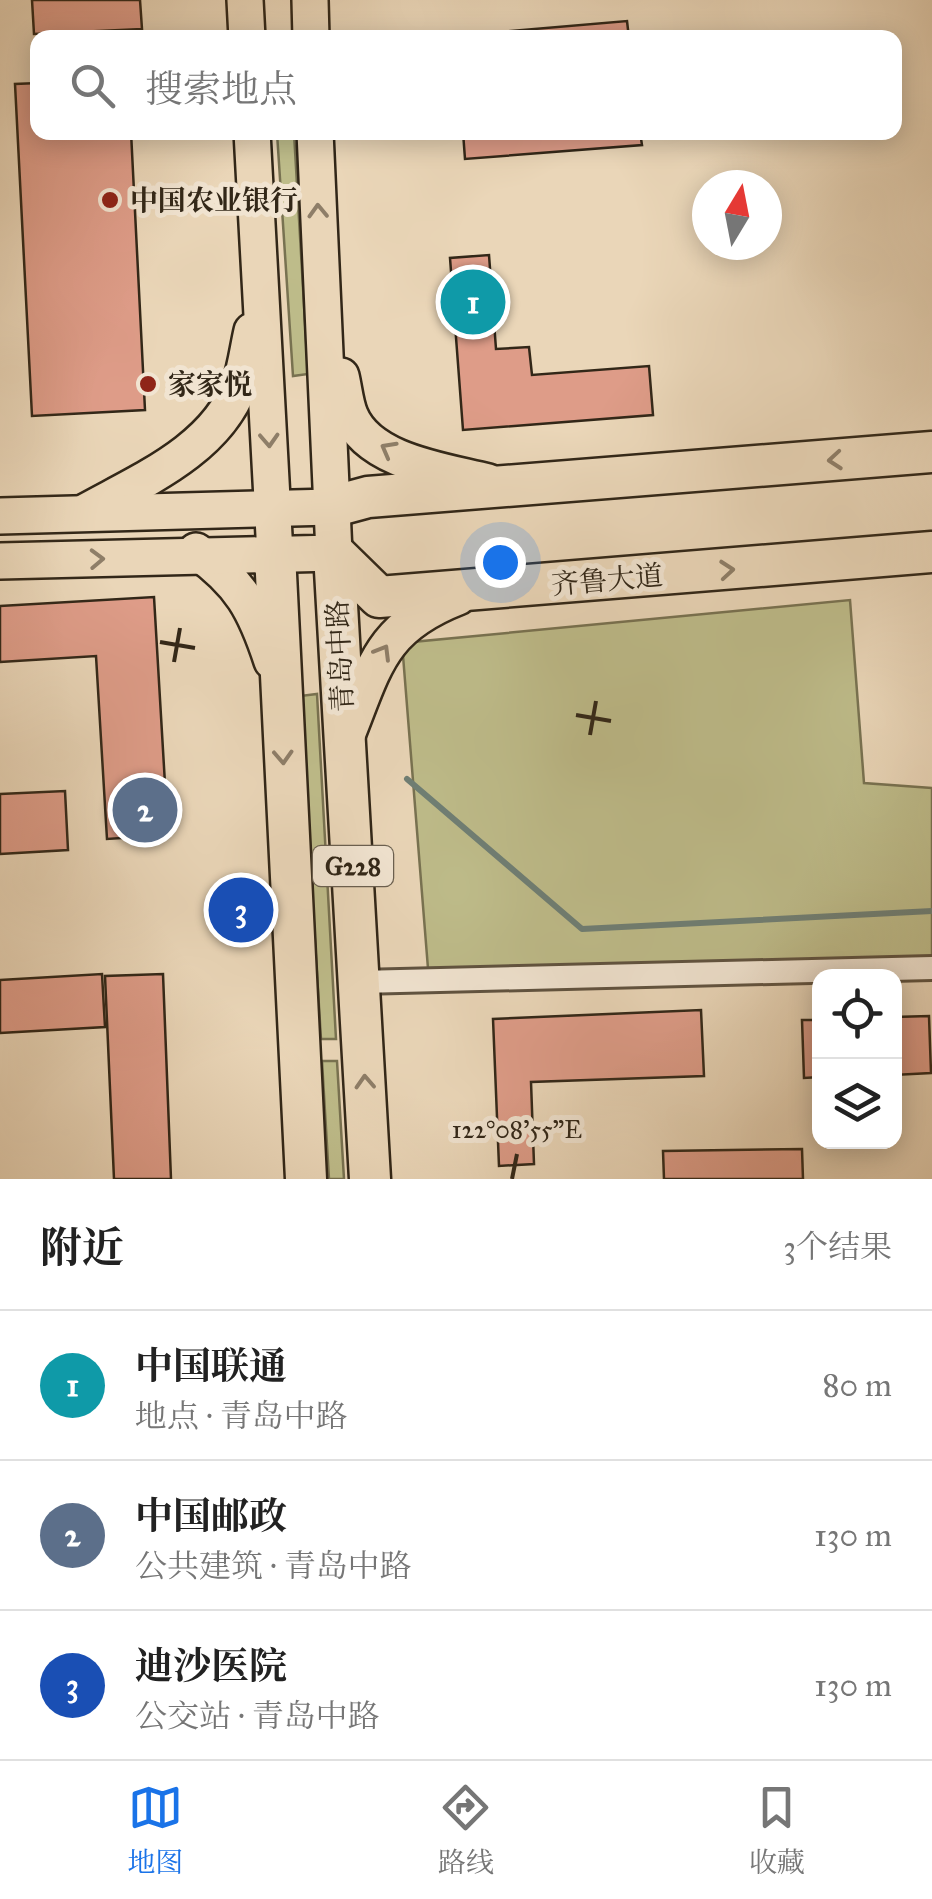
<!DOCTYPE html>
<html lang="zh">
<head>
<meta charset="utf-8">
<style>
	:root { --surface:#fff; --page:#f6f6f6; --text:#222; --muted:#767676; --line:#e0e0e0; --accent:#1a73e8 }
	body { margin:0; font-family:"IM FELL Great Primer","Noto Serif SC",serif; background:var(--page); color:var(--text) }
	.controls { position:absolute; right:30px; bottom:30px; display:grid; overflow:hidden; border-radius:20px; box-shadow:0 5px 25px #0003 }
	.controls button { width:90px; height:90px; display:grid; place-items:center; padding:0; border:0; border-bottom:2px solid var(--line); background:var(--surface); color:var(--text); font:50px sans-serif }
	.compass { position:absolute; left:692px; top:170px; width:90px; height:90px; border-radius:50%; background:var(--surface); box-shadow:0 5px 25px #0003; rotate:10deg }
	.you { position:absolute; left:500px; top:562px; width:35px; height:35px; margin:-25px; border:8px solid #fff; border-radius:50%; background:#1a73e8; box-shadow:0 0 0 15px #1a73e833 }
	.badge { display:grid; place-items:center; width:65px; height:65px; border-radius:50%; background:var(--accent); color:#fff; font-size:32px; font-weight:700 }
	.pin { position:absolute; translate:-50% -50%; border:5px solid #fff; box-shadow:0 2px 10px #0006 }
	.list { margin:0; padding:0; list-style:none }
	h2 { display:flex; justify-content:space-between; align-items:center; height:130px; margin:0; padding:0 40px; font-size:42px }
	h2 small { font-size:32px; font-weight:400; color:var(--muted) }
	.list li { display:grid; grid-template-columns:65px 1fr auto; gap:30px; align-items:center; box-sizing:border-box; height:150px; padding:0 40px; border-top:2px solid var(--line) }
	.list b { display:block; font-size:38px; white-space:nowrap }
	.list p { margin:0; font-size:32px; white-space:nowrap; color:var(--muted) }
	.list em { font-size:32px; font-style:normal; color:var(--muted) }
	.icon { flex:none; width:55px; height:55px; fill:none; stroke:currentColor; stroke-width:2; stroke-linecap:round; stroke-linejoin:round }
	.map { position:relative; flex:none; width:932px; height:1179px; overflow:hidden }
	.search { position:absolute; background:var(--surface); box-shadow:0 5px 25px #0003; left:30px; right:30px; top:30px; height:110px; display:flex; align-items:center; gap:25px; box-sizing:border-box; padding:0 35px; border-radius:20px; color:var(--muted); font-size:38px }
	.sheet { height:580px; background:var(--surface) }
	nav { display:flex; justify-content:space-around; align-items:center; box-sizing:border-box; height:140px; border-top:2px solid var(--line); background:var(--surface); font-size:28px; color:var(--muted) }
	nav a { display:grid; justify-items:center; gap:5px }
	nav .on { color:var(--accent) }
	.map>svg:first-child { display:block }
</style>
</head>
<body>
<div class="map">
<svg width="932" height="1179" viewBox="0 0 932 1179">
	<rect width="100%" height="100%" fill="#ead6b8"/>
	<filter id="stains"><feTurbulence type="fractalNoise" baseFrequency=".002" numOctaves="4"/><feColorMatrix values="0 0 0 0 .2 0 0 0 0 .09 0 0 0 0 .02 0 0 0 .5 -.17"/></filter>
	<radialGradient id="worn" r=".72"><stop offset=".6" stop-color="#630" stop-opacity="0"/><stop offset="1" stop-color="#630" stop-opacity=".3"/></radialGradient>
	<!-- green -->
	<g fill="#bebc8a" stroke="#787251" stroke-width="2.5">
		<path d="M277 133H294L308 374 293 376Z"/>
		<path d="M850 600 864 783 932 788V979L429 981 402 643Z"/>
		<path d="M317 694 336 1039H321L300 696Z"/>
		<path d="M322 1061H337L344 1179H329Z"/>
	</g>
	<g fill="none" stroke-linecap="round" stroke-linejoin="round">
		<!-- stream -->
		<path stroke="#6f7f75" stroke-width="6" d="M407 779 582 929 932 911"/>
	</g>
	<!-- building -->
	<g fill="#de9c88" stroke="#322718" stroke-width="2.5">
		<path d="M32 0H140L142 29 34 34Z"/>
		<path d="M627 21 629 38 454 36Z"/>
		<path d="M38 83V132H131L145 410 32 416 15 84Z"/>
		<path d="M463 132H640L642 145 465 159Z"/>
		<path d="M489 255 496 349 529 347 532 375 649 366 653 415 463 430 450 258Z"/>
		<path d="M154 597 168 835 107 839 96 656 0 662V606Z"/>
		<path d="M65 791 68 850 0 854V794Z"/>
		<path d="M102 974 105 1027 0 1033V980Z"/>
		<path d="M163 974 171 1179H114L105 976Z"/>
		<path d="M701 1010 704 1076 531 1082 534 1164 499 1166 493 1019Z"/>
		<path d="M929 1016 931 1073 894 1075V1017Z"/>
		<path d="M802 1020H820V1077L804 1078Z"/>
		<path d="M802 1149 803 1179H664L663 1151Z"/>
	</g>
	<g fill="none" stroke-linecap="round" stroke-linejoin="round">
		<defs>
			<path id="street" d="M360 982 932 968"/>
			<g id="primary">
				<path d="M245 0 247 38"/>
				<path d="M310 0 311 38"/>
				<path d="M252 132 275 554"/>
				<path d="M341 376C344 388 345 403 350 415 369 462 445 471 488 482"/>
				<path d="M87 511C143 480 217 449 240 384 246 367 248 348 252 331"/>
				<path d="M0 516 331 507"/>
				<path d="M196 551C241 583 255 609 272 661"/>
				<path d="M0 561 334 553 315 132"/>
				<path d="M345 740C375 666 379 628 458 597"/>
			</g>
			<g id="highway">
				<path d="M331 507 368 497 932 452"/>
				<path d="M334 553 370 1179"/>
				<path d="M334 553 379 597 932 552"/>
				<path d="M275 554 306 1179"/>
			</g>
		</defs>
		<!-- street casing -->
		<use href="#street" stroke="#605340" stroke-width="28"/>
		<!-- primary casing -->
		<use href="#primary" stroke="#322718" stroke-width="40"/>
		<!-- highway casing -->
		<use href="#highway" stroke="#322718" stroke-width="45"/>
		<!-- street -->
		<use href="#street" stroke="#f1e4d1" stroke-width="22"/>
		<!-- primary -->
		<use href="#primary" stroke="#ead6b8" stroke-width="35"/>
		<!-- highway -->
		<use href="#highway" stroke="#ead6b8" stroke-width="40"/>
	</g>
	<!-- one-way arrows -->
	<defs><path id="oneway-chevron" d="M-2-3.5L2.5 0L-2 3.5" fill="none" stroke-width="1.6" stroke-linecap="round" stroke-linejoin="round" transform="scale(2.5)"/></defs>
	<g stroke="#8e7e68">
		<use href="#oneway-chevron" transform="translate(318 211) rotate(-92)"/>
		<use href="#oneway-chevron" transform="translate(269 440) rotate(87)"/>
		<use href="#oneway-chevron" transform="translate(388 449) rotate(-151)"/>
		<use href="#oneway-chevron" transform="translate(835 460) rotate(175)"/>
		<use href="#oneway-chevron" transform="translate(97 559) rotate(-2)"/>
		<use href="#oneway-chevron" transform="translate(727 570) rotate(-5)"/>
		<use href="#oneway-chevron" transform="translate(383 652) rotate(-59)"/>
		<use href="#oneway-chevron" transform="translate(283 757) rotate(87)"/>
		<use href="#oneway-chevron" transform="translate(365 1082) rotate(-93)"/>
	</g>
	<!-- ticks -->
	<path fill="none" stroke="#322718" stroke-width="4" d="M160 642 195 648M174 662 180 628M576 715 611 721M590 735 596 701M512 1179 517 1154"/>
	<!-- markers -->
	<g fill="#8f2418" stroke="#f1e4d1" stroke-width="4">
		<circle cx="110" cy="200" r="10"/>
		<circle cx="148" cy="384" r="10"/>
	</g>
	<g text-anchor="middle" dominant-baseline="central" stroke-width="10" stroke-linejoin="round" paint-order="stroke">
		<!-- shield labels -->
		<rect fill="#f1e4d1" stroke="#6b6050" stroke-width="2.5" x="313" y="846" width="80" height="40" rx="8"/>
		<g font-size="25" font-weight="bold" fill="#322718">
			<text x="353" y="866">G228</text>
		</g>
		<!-- poi labels -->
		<g font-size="28" font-weight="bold" fill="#322718" stroke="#f1e4d1" text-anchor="start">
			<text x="130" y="200">中国农业银行</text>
			<text x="168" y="384">家家悦</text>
		</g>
		<!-- street labels -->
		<g font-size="28" fill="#322718" stroke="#f1e4d1">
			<text transform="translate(607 580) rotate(-5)">齐鲁大道</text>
			<text transform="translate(340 656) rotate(-93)">青岛中路</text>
		</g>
	</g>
	<g font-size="25" text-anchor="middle" fill="#322718" stroke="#f1e4d1" stroke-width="10" stroke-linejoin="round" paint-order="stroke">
		<text x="517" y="1138">122°08'55"E</text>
	</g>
	<rect width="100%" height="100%" filter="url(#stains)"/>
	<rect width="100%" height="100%" fill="url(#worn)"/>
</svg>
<div class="controls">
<button><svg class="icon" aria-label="locate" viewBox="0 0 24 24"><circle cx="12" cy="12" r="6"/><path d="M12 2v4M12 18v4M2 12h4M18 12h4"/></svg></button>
<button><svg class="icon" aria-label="layers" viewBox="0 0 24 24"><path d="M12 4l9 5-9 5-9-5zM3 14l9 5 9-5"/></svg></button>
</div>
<svg class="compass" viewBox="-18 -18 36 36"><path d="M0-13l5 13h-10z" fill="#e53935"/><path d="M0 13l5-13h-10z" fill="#767676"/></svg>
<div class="you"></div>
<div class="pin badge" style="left:473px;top:302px;background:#0f9aa8">1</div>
<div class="pin badge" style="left:145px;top:810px;background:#5c6f8a">2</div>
<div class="pin badge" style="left:241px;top:910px;background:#1a4fb4">3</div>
<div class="search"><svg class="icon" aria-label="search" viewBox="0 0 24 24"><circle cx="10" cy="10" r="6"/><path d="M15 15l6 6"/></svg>搜索地点</div>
</div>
<section class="sheet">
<h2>附近<small>3个结果</small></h2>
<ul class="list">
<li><span class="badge" style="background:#0f9aa8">1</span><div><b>中国联通</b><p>地点 · 青岛中路</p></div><em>80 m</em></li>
<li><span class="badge" style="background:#5c6f8a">2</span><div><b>中国邮政</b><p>公共建筑 · 青岛中路</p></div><em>130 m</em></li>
<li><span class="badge" style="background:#1a4fb4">3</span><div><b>迪沙医院</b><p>公交站 · 青岛中路</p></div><em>130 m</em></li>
</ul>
</section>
<nav>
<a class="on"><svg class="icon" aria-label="map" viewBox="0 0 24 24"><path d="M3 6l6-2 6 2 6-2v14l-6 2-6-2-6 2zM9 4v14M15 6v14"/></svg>地图</a>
<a><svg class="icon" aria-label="directions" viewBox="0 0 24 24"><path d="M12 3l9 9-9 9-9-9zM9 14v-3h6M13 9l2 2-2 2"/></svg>路线</a>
<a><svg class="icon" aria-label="saved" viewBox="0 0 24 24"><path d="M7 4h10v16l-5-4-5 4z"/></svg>收藏</a>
</nav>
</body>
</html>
